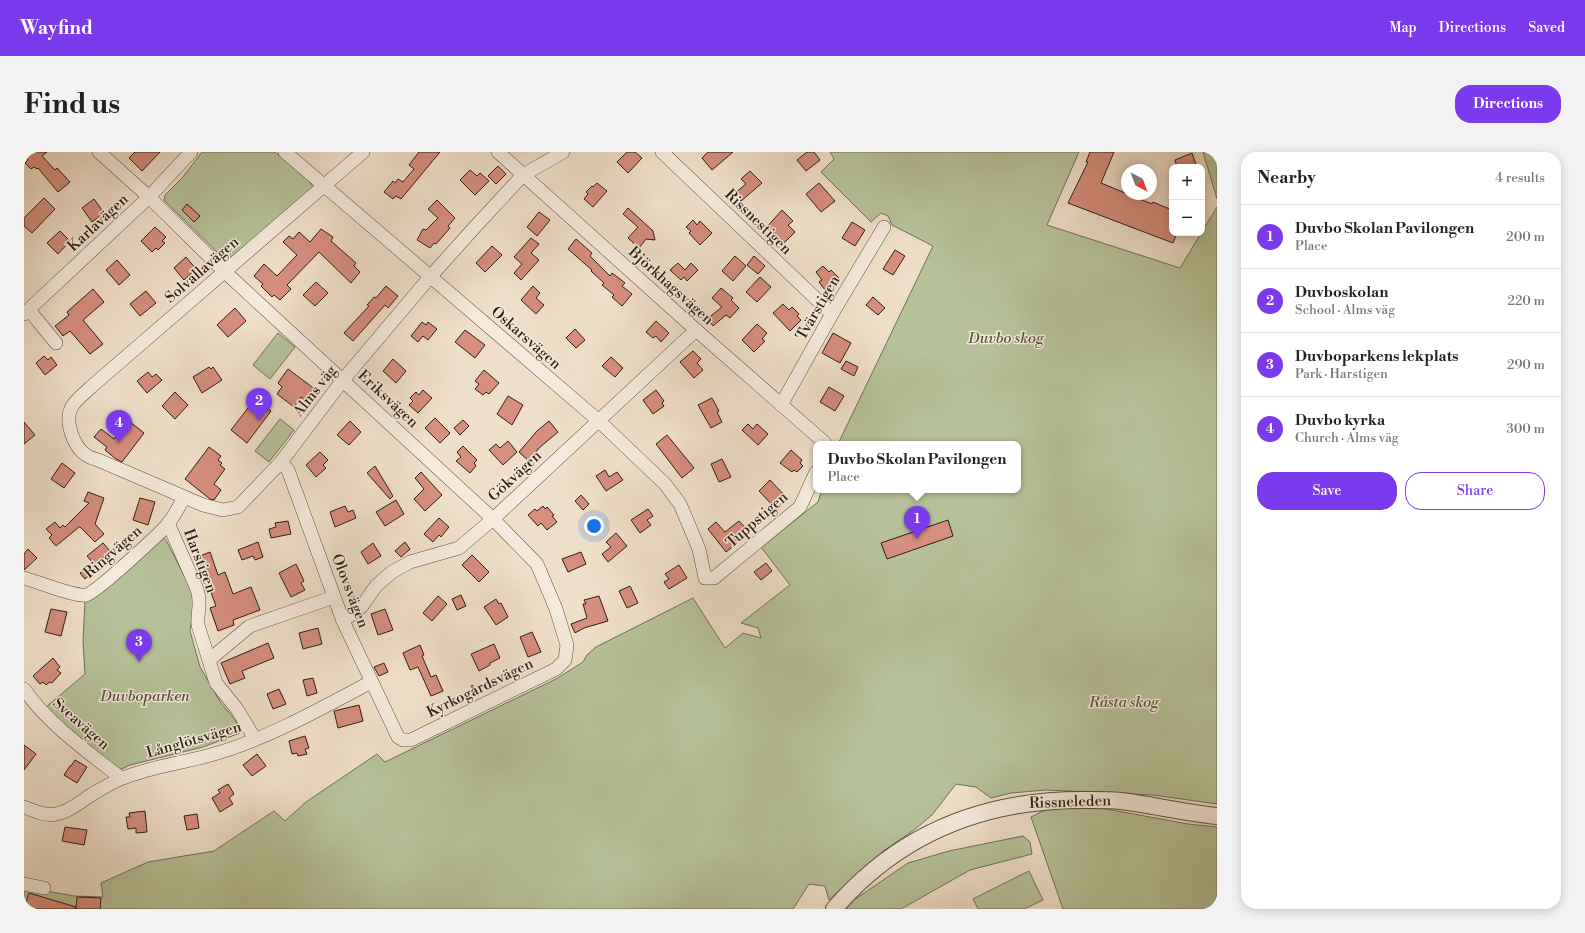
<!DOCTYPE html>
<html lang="en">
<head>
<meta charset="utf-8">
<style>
	:root { --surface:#fff; --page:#f2f2f2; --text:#222; --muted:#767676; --line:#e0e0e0; --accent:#7c3aed }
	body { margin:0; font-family:"Libre Bodoni",serif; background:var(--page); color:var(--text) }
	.controls { position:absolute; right:12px; top:12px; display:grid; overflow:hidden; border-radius:8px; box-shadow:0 2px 10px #0003 }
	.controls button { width:36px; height:36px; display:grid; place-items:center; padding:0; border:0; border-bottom:1px solid var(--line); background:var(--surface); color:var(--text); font:20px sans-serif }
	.compass { position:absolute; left:1097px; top:12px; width:36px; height:36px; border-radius:50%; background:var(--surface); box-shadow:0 2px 10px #0003; rotate:139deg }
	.you { position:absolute; left:570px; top:374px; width:14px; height:14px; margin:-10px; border:3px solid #fff; border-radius:50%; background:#1a73e8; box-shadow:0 0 0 6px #1a73e833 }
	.badge { display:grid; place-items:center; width:26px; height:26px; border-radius:50%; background:var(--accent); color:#fff; font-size:13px; font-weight:700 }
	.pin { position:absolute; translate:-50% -33px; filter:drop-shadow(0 1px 2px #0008) }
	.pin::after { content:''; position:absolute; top:21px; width:14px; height:12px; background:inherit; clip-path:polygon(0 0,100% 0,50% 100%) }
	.popup { position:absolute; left:789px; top:289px; width:208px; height:52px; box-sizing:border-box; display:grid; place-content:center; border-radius:8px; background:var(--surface); filter:drop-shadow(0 1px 3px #0005); font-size:13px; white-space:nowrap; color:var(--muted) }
	.popup b { font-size:15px; color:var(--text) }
	.popup::after { content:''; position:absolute; left:50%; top:100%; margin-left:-8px; border:8px solid transparent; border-top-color:var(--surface) }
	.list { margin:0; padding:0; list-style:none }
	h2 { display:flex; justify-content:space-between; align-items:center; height:52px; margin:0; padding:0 16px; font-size:17px }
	h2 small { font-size:13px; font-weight:400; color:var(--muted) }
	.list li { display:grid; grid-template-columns:26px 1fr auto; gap:12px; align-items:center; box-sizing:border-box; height:64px; padding:0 16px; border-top:1px solid var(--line) }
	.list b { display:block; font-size:15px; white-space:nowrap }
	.list p { margin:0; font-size:13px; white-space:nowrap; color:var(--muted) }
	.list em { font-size:13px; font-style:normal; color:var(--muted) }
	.actions { display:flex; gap:8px; padding:12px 16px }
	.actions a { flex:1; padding:9px 0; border:1px solid var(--accent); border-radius:16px; text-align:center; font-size:14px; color:var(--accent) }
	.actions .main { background:var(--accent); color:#fff }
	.map { position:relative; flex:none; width:1193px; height:757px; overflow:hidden; border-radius:16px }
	header { display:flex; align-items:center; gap:24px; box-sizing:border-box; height:56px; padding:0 20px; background:var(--accent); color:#fff }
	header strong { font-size:19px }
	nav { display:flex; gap:22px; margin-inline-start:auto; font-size:14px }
	.intro { display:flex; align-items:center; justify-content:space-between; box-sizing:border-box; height:96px; padding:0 24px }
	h1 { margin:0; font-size:28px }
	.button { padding:10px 18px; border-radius:16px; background:var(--accent); color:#fff; font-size:14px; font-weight:700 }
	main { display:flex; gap:24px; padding:0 24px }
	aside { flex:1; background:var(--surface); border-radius:16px; box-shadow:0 2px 10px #0003 }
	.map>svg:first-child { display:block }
</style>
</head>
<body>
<header>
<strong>Wayfind</strong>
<nav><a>Map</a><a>Directions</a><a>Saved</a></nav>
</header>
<div class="intro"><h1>Find us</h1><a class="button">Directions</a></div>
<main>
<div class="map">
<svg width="1193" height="757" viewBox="0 0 1193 757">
	<rect width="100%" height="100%" fill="#f0dfc8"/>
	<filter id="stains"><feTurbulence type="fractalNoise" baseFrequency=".005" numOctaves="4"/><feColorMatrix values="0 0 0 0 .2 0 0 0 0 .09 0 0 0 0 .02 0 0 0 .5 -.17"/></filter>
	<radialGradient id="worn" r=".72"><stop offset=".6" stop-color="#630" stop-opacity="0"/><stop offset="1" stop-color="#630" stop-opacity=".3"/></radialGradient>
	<!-- green -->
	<g fill="#b7c298" stroke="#727055">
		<path d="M178 0H251L284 28 289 35 203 110 140 48 141 43 158 26Z"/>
		<path d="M806 0H1055L1023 73 1156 116 1193 55V652L1129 643 1022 638 987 641 967 646 952 635 932 632 908 663 890 678 858 700 805 748 801 734 785 732 769 757H0V735L50 744 79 745 77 731 124 710 190 699 250 659 261 669 282 650 353 602 361 610 532 527 559 510 563 503 572 495 669 446 701 496 719 481 737 486 734 476 717 471 766 433 737 395 794 350 798 338H994V292H814L909 94 868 73 864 64 857 61 847 70 797 20 810 7Z"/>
		<path d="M1179 0H1193V47Z"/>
		<path d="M254 181 271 195 246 227 229 213Z"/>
		<path d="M256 267 270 278 245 310 231 299Z"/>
		<path d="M140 386 142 388 171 445 166 479 176 515 197 551 212 569 216 581 179 595 106 613 95 618 21 556 61 522 59 490 61 449Z"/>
		<path d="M1038 656H1077L1164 672 1193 675V757H1039L1007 665 1021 658Z"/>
		<path d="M999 684 1006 690 1008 702 946 718 877 757H822L830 748 884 711 925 699Z"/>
		<path d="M1005 719 1019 748 1000 757H954L949 747Z"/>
	</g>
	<!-- building -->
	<g fill="#d68e7d" stroke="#2e1e12">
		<path d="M5 0H23L18 4 31 18 33 16 46 30 34 40 14 16 13 17 10 15 7 17 1 11 4 8 0 4Z"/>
		<path d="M111 0H136L118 19 105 6Z"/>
		<path d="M395 0H416L377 47 372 44 369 47 360 40 369 29 371 31 374 27 379 30 390 17 385 13Z"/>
		<path d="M603 0H611L618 6 604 21 593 10Z"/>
		<path d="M684 0H709L688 18 678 6Z"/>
		<path d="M783 0H790L796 8 782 19 773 8Z"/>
		<path d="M1066 0H1090L1077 31 1128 52 1129 50 1148 58V81H1153L1149 91 1044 51 1064 10H1062Z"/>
		<path d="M1168 1 1173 15H1153L1151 8Z"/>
		<path d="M474 14 482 22 472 32 464 24Z"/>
		<path d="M446 18 453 24 456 21 465 29 451 43 436 28Z"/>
		<path d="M726 19 738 31 717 49 710 42 722 32 717 27Z"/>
		<path d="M573 31 583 39 569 55 560 47 564 42 562 40 568 34 569 35Z"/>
		<path d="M795 31 811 49 797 60 782 42Z"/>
		<path d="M20 46 31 57 8 81 0 74V66Z"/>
		<path d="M70 47 80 61 68 70 58 56Z"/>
		<path d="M413 48 431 66 424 74 426 76 412 92 410 91 406 96 393 88 399 77 402 78 414 66 404 57Z"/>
		<path d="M163 52 176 64 170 70 158 58Z"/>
		<path d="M604 56 629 79 631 88 622 87 615 96 604 86 614 75 599 62Z"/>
		<path d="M758 58 769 69 764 73 771 80 759 92 742 76Z"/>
		<path d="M515 60 526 68 513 84 503 75Z"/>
		<path d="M669 68 673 73 676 69 688 81 676 93 665 81 667 79 662 75Z"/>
		<path d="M828 70 841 78 831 94 818 86Z"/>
		<path d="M131 75 142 85 138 89 141 91 134 98 132 96 128 100 117 89Z"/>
		<path d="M297 77 309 85 307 89 332 111 330 114 336 120 327 131 295 100 263 133 267 137 256 148 250 143 248 145 237 134 239 132 230 124 240 112 253 124 273 103 259 90 265 84 269 87 275 80 286 90Z"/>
		<path d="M36 79 46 89 34 102 23 91Z"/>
		<path d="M507 86 515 92 507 101 515 108 497 128 490 121 498 112 490 105Z"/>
		<path d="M552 87 568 101 566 104 586 124 588 121 601 131 598 134 608 142 598 154 588 145 590 143 578 133 580 131 567 119 568 118 544 97Z"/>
		<path d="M468 94 478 103 461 120 452 111Z"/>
		<path d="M871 98 881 104 869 123 859 117Z"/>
		<path d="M711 104 722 114 709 129 698 119Z"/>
		<path d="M730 104 741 114 734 122 723 113Z"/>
		<path d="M162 105 172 117 160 128 150 116Z"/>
		<path d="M93 108 106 123 95 133 82 118Z"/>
		<path d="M654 111 661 118 667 111 674 118 663 129 660 125 657 128 646 118Z"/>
		<path d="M799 114 805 120 807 118 815 126 801 138 795 130 798 128 792 120Z"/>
		<path d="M736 125 747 135 733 150 722 140Z"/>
		<path d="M292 130 304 141 291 154 279 143Z"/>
		<path d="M362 134 374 144 364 156 361 153 329 189 320 181 345 154 343 153 350 145 352 146Z"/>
		<path d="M509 134 516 141 512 146 520 153 512 162 497 148Z"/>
		<path d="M697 136 709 146 707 148 715 156 706 166 702 163 689 174 683 167 698 155 688 146Z"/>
		<path d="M69 137 80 150 59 168 79 192 66 202 46 179 39 184 31 174 45 163 43 160Z"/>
		<path d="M122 139 132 151 116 164 106 152Z"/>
		<path d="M849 145 861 156 854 163 842 153Z"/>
		<path d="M759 152 765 158 768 155 775 162 773 164 777 168 766 179 749 161Z"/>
		<path d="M211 156 222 169 204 185 193 173Z"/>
		<path d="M632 169 645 181 637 190 632 184 629 186 622 180Z"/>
		<path d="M398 170 402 173 404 170 413 177 404 188 399 184 394 190 387 184Z"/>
		<path d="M733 172 743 181 738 187 741 189 730 200 718 188Z"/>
		<path d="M551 177 561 188 552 196 542 186Z"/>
		<path d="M441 178 461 193 451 206 431 190Z"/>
		<path d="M809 181 827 191 816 211 798 201Z"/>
		<path d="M669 199 677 207 673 211 679 218 670 226 656 210Z"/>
		<path d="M20 204 24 208 27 205 33 213 21 223 12 211Z"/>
		<path d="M587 205 599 216 591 225 578 214Z"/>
		<path d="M369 207 382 219 372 231 359 219Z"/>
		<path d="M822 209 834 215 830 224 817 217Z"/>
		<path d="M185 215 187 217 189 215 198 228 178 241 169 225Z"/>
		<path d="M264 217 292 238 283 250 277 245 270 255 253 242 258 235 254 231Z"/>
		<path d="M460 218 475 231 465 242 462 240 459 243 451 237 455 232 451 229Z"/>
		<path d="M124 220 128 225 132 222 138 228 123 241 113 229Z"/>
		<path d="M805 235 820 244 811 259 796 250Z"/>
		<path d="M399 238 408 246 394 261 385 253 389 249 386 246 392 240 395 243Z"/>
		<path d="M632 238 640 249 638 251 640 254 629 262 619 248Z"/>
		<path d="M151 240 164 253 151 267 138 254Z"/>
		<path d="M484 244 499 253 488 273 473 262Z"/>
		<path d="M688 246 695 259 693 260 698 270 687 276 674 253Z"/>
		<path d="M231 247 247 259 223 291 207 278Z"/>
		<path d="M411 266 426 281 416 291 401 276Z"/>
		<path d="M439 268 445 274 436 283 430 276Z"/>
		<path d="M105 269 120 281 98 310 92 307 81 298 83 295 70 285 77 277 90 287Z"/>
		<path d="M326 269 337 280 325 293 313 283Z"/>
		<path d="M525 269 534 280 515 296 505 309 495 300 513 279Z"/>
		<path d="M0 270 11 283 0 292Z"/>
		<path d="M724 272 729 277 733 272 744 282 734 293 718 278Z"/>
		<path d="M643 283 670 316 658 326 632 292Z"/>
		<path d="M484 289 493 300 479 313 465 298 472 292 476 296Z"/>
		<path d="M439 294 453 308 450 311 452 314 446 321 432 309 437 305 433 300Z"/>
		<path d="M185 295 197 304 194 308 198 311 196 313 201 317 190 332 197 338 190 348 186 347 161 327Z"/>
		<path d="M767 298 778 308 776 311 779 314 773 320 770 318 768 320 756 311Z"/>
		<path d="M296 300 304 308 299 313 302 316 292 325 282 313Z"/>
		<path d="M698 307 707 325 695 330 687 312Z"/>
		<path d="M38 311 51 321 40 336 27 327Z"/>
		<path d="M351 314 369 344 366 347 343 321Z"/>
		<path d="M581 318 585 325 593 320 599 328 582 339 572 324Z"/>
		<path d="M397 320 418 343 401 359 390 347 400 337 391 326Z"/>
		<path d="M746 328 764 347 753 358 735 339Z"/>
		<path d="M64 340 80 346 71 372 80 382 71 390 56 375H55L32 394 25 386 28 383 22 377 31 370 36 376 39 373 41 375 65 351 60 349Z"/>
		<path d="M557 343 565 352 559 358 551 349Z"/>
		<path d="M116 346 131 350 124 373 109 368Z"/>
		<path d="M372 348 380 362 361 374 352 360Z"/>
		<path d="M321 354 324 360 329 358 332 366 311 375 306 360Z"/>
		<path d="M519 354 521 357 523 355 530 363 528 364 533 370 523 378 517 371 514 374 504 363 511 357 513 359Z"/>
		<path d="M624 357 629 364 623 368 627 373 616 381 607 368Z"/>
		<path d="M415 366 425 375 417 385 415 383 409 390 400 382Z"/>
		<path d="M924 368 929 384 863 407 857 391Z"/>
		<path d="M264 369 267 382 247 386 245 377 252 375 251 371Z"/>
		<path d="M715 369 726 381 702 400 684 377 692 370 701 380Z"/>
		<path d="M592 381 603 394 584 410 578 402 587 395 582 390Z"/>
		<path d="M234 390 239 405 231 408 229 404 218 408 214 398Z"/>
		<path d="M381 390 386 397 377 405 371 399Z"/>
		<path d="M79 391 86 399 79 405 82 409 61 427 56 421 68 410 63 404Z"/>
		<path d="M349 391 357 404 344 412 337 400Z"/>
		<path d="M4 397 13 406 0 418V402Z"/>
		<path d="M186 400 194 423 201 420 209 442 227 435 236 458 209 468 210 473 194 479 186 456 192 454 178 416 175 417 171 406Z"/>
		<path d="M557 400 562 412 544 420 538 407Z"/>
		<path d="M448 403 465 420 455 430 438 413Z"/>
		<path d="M742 411 748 419 737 428 730 420Z"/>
		<path d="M272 412 280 429 277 431 281 438 267 445 255 421Z"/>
		<path d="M655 413 663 426 645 437 640 430 645 427 641 422Z"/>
		<path d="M606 434 614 451 603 456 595 439Z"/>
		<path d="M437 443 442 454 433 458 428 447Z"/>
		<path d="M414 444 423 452 408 469 399 461Z"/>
		<path d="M575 444 584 469 560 476 551 481 547 472 563 466 559 452H562L560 448Z"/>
		<path d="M472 447 475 452 477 451 484 465 472 473 460 455Z"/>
		<path d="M27 457 43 460 37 484 21 480Z"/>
		<path d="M361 457 369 478 354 483 347 462Z"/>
		<path d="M294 476 298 492 279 497 275 481Z"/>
		<path d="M508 480 517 500 504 505 496 485Z"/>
		<path d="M244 491 250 506 218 519 221 526 206 532 197 511Z"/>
		<path d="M470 492 476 506 466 511V513L455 519 447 502Z"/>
		<path d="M396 493 400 503 398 504 407 525 412 523 419 539 407 544 394 515 386 518 379 501Z"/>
		<path d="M29 506 36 515 33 518 37 521 28 531 26 530 22 533 19 530 16 532 9 524Z"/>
		<path d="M360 511 364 520 355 524 350 515Z"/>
		<path d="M289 526 293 541 283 544 279 528Z"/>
		<path d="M255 537 262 552 249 557 243 542Z"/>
		<path d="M335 553 339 569 314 576 310 559Z"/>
		<path d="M281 584 285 596 281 597 283 602 274 604 273 601 268 602 265 589Z"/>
		<path d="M0 593 12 602 0 618Z"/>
		<path d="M233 602 242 614 228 624 219 613Z"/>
		<path d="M51 608 63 615 53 631 40 623 46 614H47Z"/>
		<path d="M204 632 210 642 205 646 209 652 196 660 188 646 196 641 194 638Z"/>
		<path d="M121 659 123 680 112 681V676L104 677 102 665H106L105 661Z"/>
		<path d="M173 662 175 676 163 678 160 664Z"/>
		<path d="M41 675 63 678 60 693 38 689Z"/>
		<path d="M5 741 52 755 51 757H0Z"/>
		<path d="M53 745 77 746 76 757H52Z"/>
	</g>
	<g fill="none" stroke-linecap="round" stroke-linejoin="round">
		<defs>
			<g id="minor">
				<path d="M75 0 125 45 201 120 469 367 513 412 532 457 543 493 541 508 532 517 387 588H379L374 585 319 469 264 318 257 310"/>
				<path d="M261 0 575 269 641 332 656 352 675 397 681 426H690L776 355 792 320"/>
				<path d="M339 0 67 235C61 241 54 246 49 253 39 267 49 294 62 303 65 305 70 307 74 308L179 353 199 358 214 355 257 310 319 228 406 125 450 76 499 23 539 0"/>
				<path d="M474 0 672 178 801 291V292"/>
				<path d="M638 0 808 162"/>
				<path d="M5 158 32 191"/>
				<path d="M0 162 125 45 167 0"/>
				<path d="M757 253 808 162 860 75"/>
				<path d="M144 371 173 437C178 452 173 459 174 473L192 531 213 557 231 587"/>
				<path d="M0 426C14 430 51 445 62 443 73 440 134 383 144 372 150 364 155 354 160 346"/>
				<path d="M319 469 338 454 352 434 368 420 386 410 435 396 469 367 672 178"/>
				<path d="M185 508 226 474 310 445"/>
				<path d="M0 537C23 571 65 601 97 626"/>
				<path d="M0 655C10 659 21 664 32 662 45 660 56 650 67 643 77 637 88 630 99 626 129 614 160 611 190 602 243 587 298 556 347 530"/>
				<path d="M0 732 20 736"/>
			</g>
			<path id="tertiary" d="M810 757C877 679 965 646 1067 648 1077 648 1087 648 1097 649 1129 653 1161 661 1193 664"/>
		</defs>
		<!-- minor casing -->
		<use href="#minor" stroke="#5e4e40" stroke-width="14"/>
		<!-- tertiary casing -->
		<use href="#tertiary" stroke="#5e4e40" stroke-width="18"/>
		<!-- minor -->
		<use href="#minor" stroke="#f5eadb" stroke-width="13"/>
		<!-- tertiary -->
		<use href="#tertiary" stroke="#f5eadb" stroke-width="16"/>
	</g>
	<g text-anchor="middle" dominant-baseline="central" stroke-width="3" stroke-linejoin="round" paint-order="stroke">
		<!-- street labels -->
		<g font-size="15" fill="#2e1e12" stroke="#f5eadb">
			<text transform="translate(734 70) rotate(44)">Rissnestigen</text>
			<text transform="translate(74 71) rotate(-43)">Karlavägen</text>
			<text transform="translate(178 118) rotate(-41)">Solvallavägen</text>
			<text transform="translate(647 134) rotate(42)">Björkhagsvägen</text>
			<text transform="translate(794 156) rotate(-60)">Tvärstigen</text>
			<text transform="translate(502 186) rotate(41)">Oskarsvägen</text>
			<text transform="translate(291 239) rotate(-52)">Alms väg</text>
			<text transform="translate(364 247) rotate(43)">Eriksvägen</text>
			<text transform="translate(491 324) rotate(-43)">Gökvägen</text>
			<text transform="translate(733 368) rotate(-41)">Tuppstigen</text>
			<text transform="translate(89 400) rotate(-41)">Ringvägen</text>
			<text transform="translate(176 409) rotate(69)">Harstigen</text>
			<text transform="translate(326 439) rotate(69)">Olovsvägen</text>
			<text transform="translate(456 536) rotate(-26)">Kyrkogårdsvägen</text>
			<text transform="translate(57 572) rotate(41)">Sveavägen</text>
			<text transform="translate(170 588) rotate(-16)">Långlötsvägen</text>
			<text transform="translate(1046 650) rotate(-2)">Rissneleden</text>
		</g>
		<!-- park labels -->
		<g font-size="15" font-style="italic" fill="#574f3a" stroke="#f5eadb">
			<text x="982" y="186">Duvbo skog</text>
			<text x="121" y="544">Duvboparken</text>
			<text x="1100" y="550">Råsta skog</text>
		</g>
	</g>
	<rect width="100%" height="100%" filter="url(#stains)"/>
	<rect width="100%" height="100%" fill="url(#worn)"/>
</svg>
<div class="controls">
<button>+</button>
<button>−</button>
</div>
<svg class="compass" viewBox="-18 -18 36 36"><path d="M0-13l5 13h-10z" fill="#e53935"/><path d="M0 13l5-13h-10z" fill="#767676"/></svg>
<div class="you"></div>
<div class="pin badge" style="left:893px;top:387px">1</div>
<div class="popup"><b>Duvbo Skolan Pavilongen</b>Place</div>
<div class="pin badge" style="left:235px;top:269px">2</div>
<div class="pin badge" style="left:115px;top:510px">3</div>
<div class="pin badge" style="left:95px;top:291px">4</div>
</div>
<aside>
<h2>Nearby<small>4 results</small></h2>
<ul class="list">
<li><span class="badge">1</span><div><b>Duvbo Skolan Pavilongen</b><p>Place</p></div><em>200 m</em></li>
<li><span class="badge">2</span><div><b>Duvboskolan</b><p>School · Alms väg</p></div><em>220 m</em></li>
<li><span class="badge">3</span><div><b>Duvboparkens lekplats</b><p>Park · Harstigen</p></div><em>290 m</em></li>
<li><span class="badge">4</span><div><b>Duvbo kyrka</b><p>Church · Alms väg</p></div><em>300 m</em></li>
</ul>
<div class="actions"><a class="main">Save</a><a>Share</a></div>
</aside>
</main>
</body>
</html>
